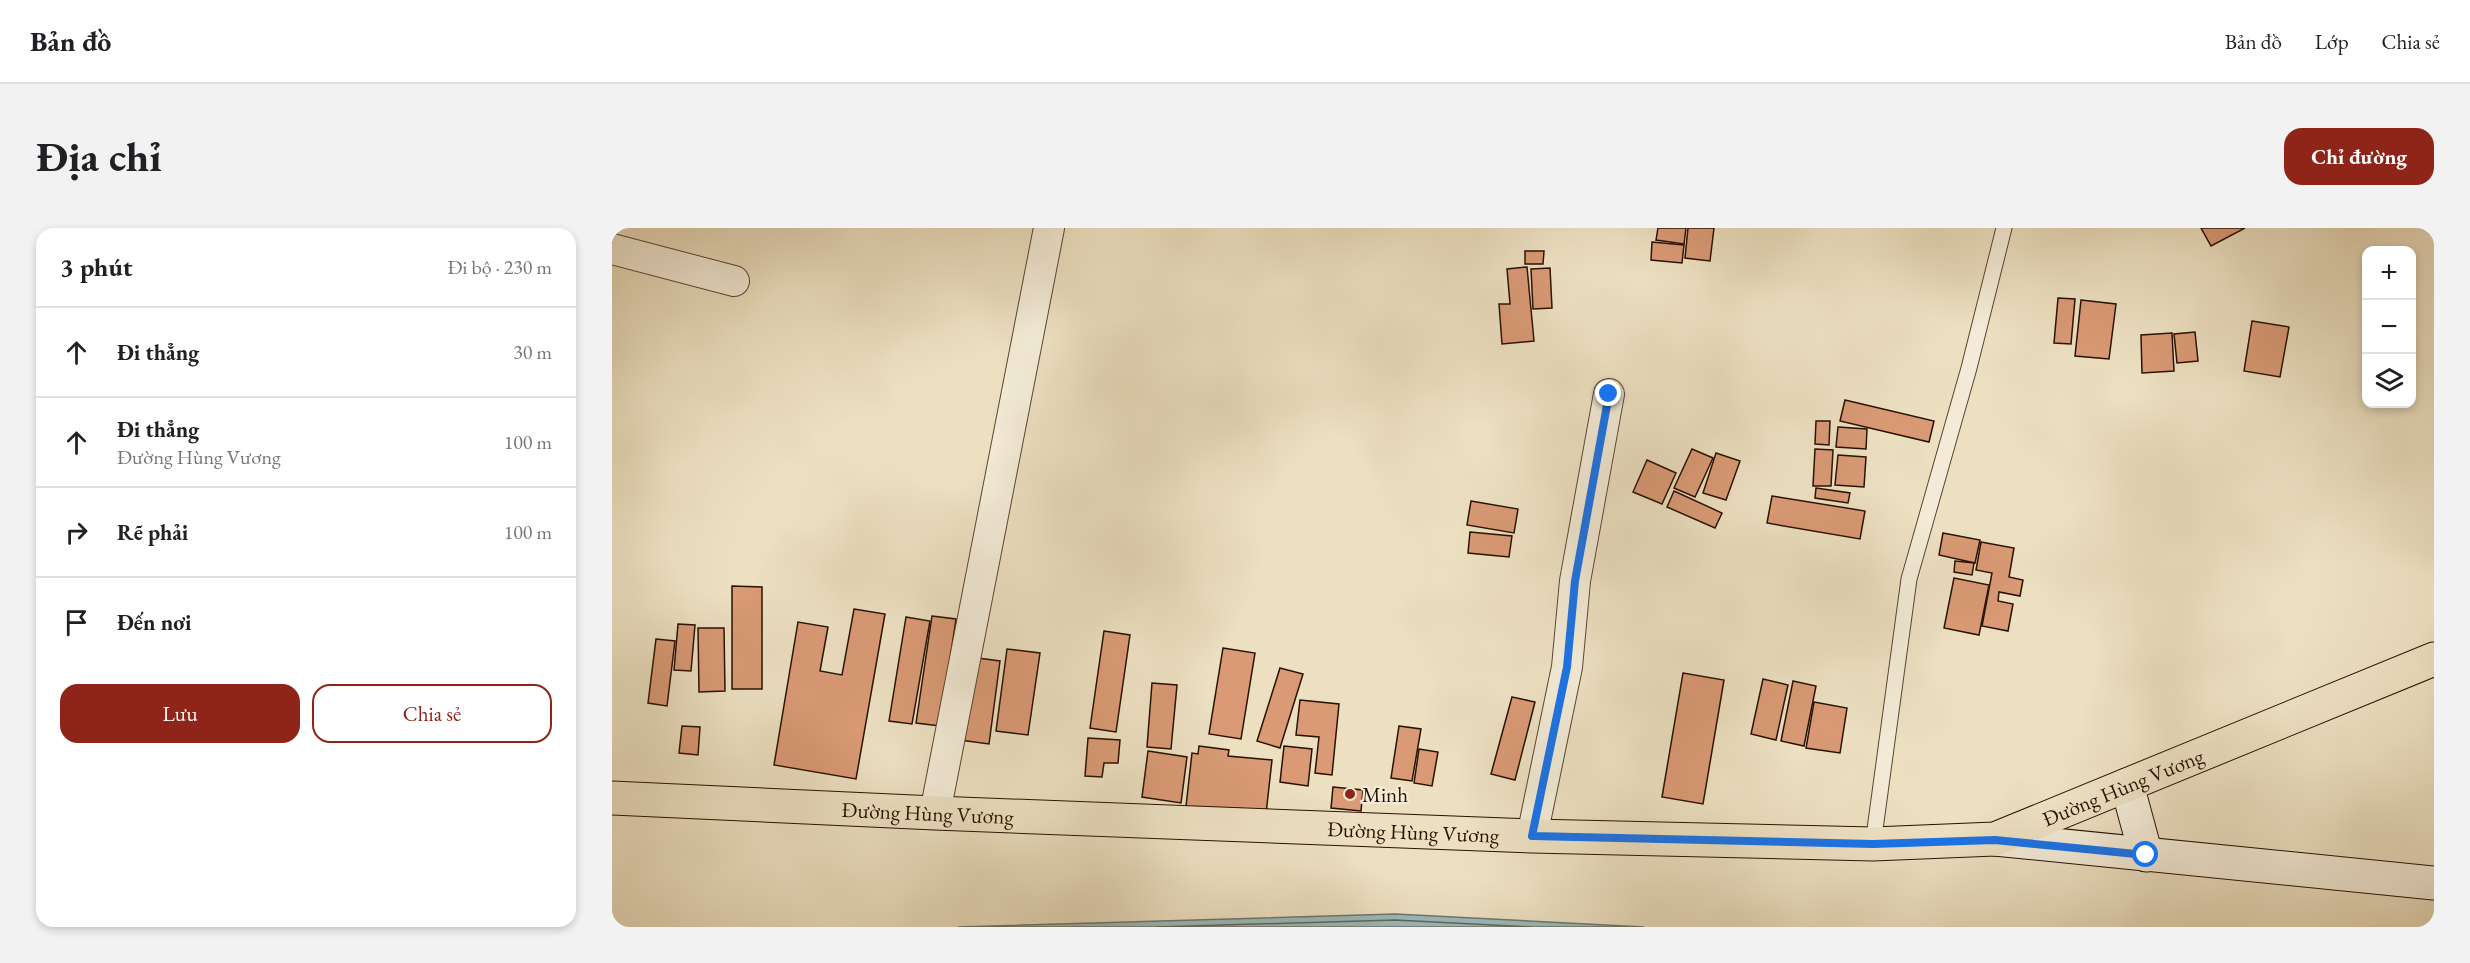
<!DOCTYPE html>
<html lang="vi">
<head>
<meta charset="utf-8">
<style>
	:root { --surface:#fff; --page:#f2f2f2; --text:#202124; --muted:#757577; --line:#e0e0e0; --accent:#8f2418 }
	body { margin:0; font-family:"EB Garamond",serif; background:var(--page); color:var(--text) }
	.controls { position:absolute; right:18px; top:18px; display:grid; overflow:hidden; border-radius:12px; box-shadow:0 3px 9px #0003 }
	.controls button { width:54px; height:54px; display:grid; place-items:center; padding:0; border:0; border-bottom:2px solid var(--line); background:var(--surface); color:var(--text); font:30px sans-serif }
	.stop { position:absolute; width:18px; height:18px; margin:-14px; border:4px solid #1a73e8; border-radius:50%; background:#fff }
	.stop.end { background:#1a73e8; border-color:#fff; box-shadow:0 2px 6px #0008 }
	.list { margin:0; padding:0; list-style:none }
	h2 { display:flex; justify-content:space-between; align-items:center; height:78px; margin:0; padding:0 24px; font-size:26px }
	h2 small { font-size:20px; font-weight:400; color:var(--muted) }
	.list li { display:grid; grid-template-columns:39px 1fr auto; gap:18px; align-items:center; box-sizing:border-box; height:90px; padding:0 24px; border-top:2px solid var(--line) }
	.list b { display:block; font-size:22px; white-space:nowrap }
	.list p { margin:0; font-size:20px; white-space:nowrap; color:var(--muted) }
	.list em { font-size:20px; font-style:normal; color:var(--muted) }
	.actions { display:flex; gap:12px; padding:18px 24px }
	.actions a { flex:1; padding:14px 0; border:2px solid var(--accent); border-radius:18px; text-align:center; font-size:21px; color:var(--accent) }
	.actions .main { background:var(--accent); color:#fff }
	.icon { flex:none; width:33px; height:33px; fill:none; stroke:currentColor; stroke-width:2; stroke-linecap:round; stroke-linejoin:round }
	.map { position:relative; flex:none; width:1822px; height:699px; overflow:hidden; border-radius:18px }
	header { display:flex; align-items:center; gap:36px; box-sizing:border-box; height:84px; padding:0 30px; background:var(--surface); border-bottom:2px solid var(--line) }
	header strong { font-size:28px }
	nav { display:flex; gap:33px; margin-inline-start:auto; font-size:21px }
	.intro { display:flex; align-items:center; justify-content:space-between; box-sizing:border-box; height:144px; padding:0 36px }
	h1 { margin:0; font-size:42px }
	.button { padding:15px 27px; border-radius:18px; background:var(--accent); color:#fff; font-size:21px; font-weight:700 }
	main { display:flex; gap:36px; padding:0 36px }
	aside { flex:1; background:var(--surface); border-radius:18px; box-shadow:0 3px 9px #0003 }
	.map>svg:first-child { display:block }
</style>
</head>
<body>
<header>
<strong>Bản đồ</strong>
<nav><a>Bản đồ</a><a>Lớp</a><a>Chia sẻ</a></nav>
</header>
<div class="intro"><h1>Địa chỉ</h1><a class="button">Chỉ đường</a></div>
<main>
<aside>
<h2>3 phút<small>Đi bộ · 230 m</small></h2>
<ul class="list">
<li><svg class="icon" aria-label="ahead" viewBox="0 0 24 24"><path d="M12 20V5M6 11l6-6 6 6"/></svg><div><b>Đi thẳng</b></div><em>30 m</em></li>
<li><svg class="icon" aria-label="ahead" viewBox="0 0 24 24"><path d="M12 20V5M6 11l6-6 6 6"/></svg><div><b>Đi thẳng</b><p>Đường Hùng Vương</p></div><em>100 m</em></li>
<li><svg class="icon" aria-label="right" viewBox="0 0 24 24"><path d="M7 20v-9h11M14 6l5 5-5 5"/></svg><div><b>Rẽ phải</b></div><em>100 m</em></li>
<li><svg class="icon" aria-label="arrive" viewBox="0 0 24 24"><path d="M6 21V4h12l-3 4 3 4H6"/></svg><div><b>Đến nơi</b></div></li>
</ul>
<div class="actions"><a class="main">Lưu</a><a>Chia sẻ</a></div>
</aside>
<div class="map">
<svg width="1822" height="699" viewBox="0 0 1822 699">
	<rect width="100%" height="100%" fill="#ece0c1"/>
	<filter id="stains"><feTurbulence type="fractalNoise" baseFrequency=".00333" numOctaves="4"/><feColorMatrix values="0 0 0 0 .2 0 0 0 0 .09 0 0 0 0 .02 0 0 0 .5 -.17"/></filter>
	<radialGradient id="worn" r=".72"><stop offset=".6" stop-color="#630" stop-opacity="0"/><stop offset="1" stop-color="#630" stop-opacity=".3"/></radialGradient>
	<!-- water -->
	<path fill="#9bbbbb" stroke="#6d7770" stroke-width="1.5" d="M783 686 1032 699H346Z"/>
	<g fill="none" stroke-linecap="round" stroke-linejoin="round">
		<!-- shore -->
		<path stroke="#62665e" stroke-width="1.5" d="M545 699 783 692 919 699"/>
	</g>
	<!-- building -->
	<g fill="#d99a75" stroke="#291100" stroke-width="1.5">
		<path d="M1046 0H1074L1072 16 1044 12Z"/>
		<path d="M1076 0H1102L1098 33 1073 30Z"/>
		<path d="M1589 0H1633L1599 18Z"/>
		<path d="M1040 14 1072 17 1070 35 1039 32Z"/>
		<path d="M913 23H932L931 36H913Z"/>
		<path d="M915 39 922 113 890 116 887 76H898L895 41Z"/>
		<path d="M938 40 940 80 921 81 919 41Z"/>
		<path d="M1446 70 1463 71 1459 116 1442 115Z"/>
		<path d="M1469 72 1504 76 1497 131 1463 128Z"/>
		<path d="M1640 93 1677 99 1668 149 1632 143Z"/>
		<path d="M1583 104 1586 133 1565 135 1562 106Z"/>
		<path d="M1560 105 1562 143 1530 145 1529 107Z"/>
		<path d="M1233 172 1322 193 1317 214 1228 193Z"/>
		<path d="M1204 193H1218L1217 217 1203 216Z"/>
		<path d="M1226 199 1255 201 1254 221 1224 219Z"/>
		<path d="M1080 221 1101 230 1083 269 1062 260Z"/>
		<path d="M1203 221 1221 222 1219 258H1201Z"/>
		<path d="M1104 225 1128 233 1114 272 1091 265Z"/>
		<path d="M1226 227 1254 229 1252 259 1223 257Z"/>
		<path d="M1035 232 1064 245 1050 276 1021 264Z"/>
		<path d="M1204 260 1238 265 1236 275 1203 270Z"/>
		<path d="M1062 263 1110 285 1103 300 1055 279Z"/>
		<path d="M1160 268 1253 283 1248 311 1155 295Z"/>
		<path d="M859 273 906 281 902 305 855 297Z"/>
		<path d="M858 304 900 308 897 329 856 325Z"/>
		<path d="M1331 305 1368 312 1363 335 1327 327Z"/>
		<path d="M1369 314 1402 320 1397 349 1411 352 1408 368 1387 364 1386 373 1401 376 1396 403 1370 398 1380 345 1364 342Z"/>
		<path d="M1343 333 1362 335 1360 347 1342 344Z"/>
		<path d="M1342 350 1377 357 1367 407 1332 400Z"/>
		<path d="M120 358 150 359V461H120Z"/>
		<path d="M242 381 273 386 244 551 162 537 186 394 216 399 208 443 230 447Z"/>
		<path d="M320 388 344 391 328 498 304 495Z"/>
		<path d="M294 389 318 393 300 496 277 493Z"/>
		<path d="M66 396 83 397 79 443 62 442Z"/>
		<path d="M86 400H112L113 463 87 464Z"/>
		<path d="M492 403 518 407 504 504 478 500Z"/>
		<path d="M44 411 63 413 55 478 36 475Z"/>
		<path d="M611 420 643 425 629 511 597 506Z"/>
		<path d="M395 421 428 425 416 507 384 503Z"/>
		<path d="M358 429 388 433 377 516 348 512Z"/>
		<path d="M668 440 691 446 668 520 645 513Z"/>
		<path d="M1071 445 1112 452 1091 576 1050 569Z"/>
		<path d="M1151 451 1176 457 1164 512 1139 506Z"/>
		<path d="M1181 453 1204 458 1192 518 1169 513Z"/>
		<path d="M540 455 565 457 559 521 535 519Z"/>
		<path d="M900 469 923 474 903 552 879 546Z"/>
		<path d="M688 472 727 476 720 547 703 545 707 509 684 507Z"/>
		<path d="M1202 474 1235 480 1228 525 1194 520Z"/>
		<path d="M70 498 88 499 86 527 67 525Z"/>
		<path d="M787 498 809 501 800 553 779 550Z"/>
		<path d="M476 510 508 512 506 535H492L490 549 473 548Z"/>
		<path d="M587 518 617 522 616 528 660 532 653 595 573 587 580 525 586 526Z"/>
		<path d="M672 518 700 521 696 558 668 554Z"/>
		<path d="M807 521 826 524 820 558 802 555Z"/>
		<path d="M536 523 575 529 569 575 530 569Z"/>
		<path d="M721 559 751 562 749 583 719 580Z"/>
	</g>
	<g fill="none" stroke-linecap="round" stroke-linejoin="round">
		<defs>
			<path id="lane" d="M1261 616 1297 351 1357 140 1392 0"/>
			<g id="street">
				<path d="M0 21 122 53"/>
				<path d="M323 585 437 0"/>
				<path d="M920 608 955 439 963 353 997 166"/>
			</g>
			<g id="secondary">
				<path d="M1515 557 1534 627"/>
				<path d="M1383 611 1822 655"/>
			</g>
			<g id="primary">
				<path id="s1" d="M0 570 323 585 920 608 1261 616 1383 611 1822 431"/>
			</g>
		</defs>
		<!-- lane casing -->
		<use href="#lane" stroke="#5a4530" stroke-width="17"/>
		<!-- street casing -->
		<use href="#street" stroke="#5a4530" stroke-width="32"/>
		<!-- secondary casing -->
		<use href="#secondary" stroke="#291100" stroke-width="35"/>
		<!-- primary casing -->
		<use href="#primary" stroke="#291100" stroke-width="35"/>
		<!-- lane -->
		<use href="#lane" stroke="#f3ebd7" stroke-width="15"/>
		<!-- street -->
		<use href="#street" stroke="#f3ebd7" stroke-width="30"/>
		<!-- secondary -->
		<use href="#secondary" stroke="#f3ebd7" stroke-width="33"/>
		<!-- primary -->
		<use href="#primary" stroke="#ece0c1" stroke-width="33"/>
	</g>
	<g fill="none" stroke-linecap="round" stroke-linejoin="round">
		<!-- route -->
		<path stroke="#1a73e8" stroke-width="8" d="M997 166 963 353 955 439 920 608 1261 616 1383 612 1534 627"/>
	</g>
	<!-- markers -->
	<circle fill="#8f2418" stroke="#f3ebd7" stroke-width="2" cx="738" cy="566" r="6"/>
	<g text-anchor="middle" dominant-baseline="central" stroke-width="4.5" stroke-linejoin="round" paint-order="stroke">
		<!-- street labels -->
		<g font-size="21" fill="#291100" stroke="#f3ebd7">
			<text stroke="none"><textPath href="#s1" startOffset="1522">Đường Hùng Vương</textPath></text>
			<text stroke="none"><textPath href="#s1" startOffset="316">Đường Hùng Vương</textPath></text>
			<text stroke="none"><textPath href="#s1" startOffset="802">Đường Hùng Vương</textPath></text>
		</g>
		<!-- poi labels -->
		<g font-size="21" fill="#291100" stroke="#f3ebd7" text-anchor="start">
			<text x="750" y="566">Minh</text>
		</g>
	</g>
	<rect width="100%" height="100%" filter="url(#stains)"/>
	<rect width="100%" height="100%" fill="url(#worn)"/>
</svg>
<div class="controls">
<button>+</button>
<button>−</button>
<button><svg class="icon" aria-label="layers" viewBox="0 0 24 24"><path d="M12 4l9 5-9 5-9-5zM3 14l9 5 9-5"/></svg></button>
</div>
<div class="stop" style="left:1534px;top:627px"></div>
<div class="stop end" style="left:997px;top:166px"></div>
</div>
</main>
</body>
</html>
